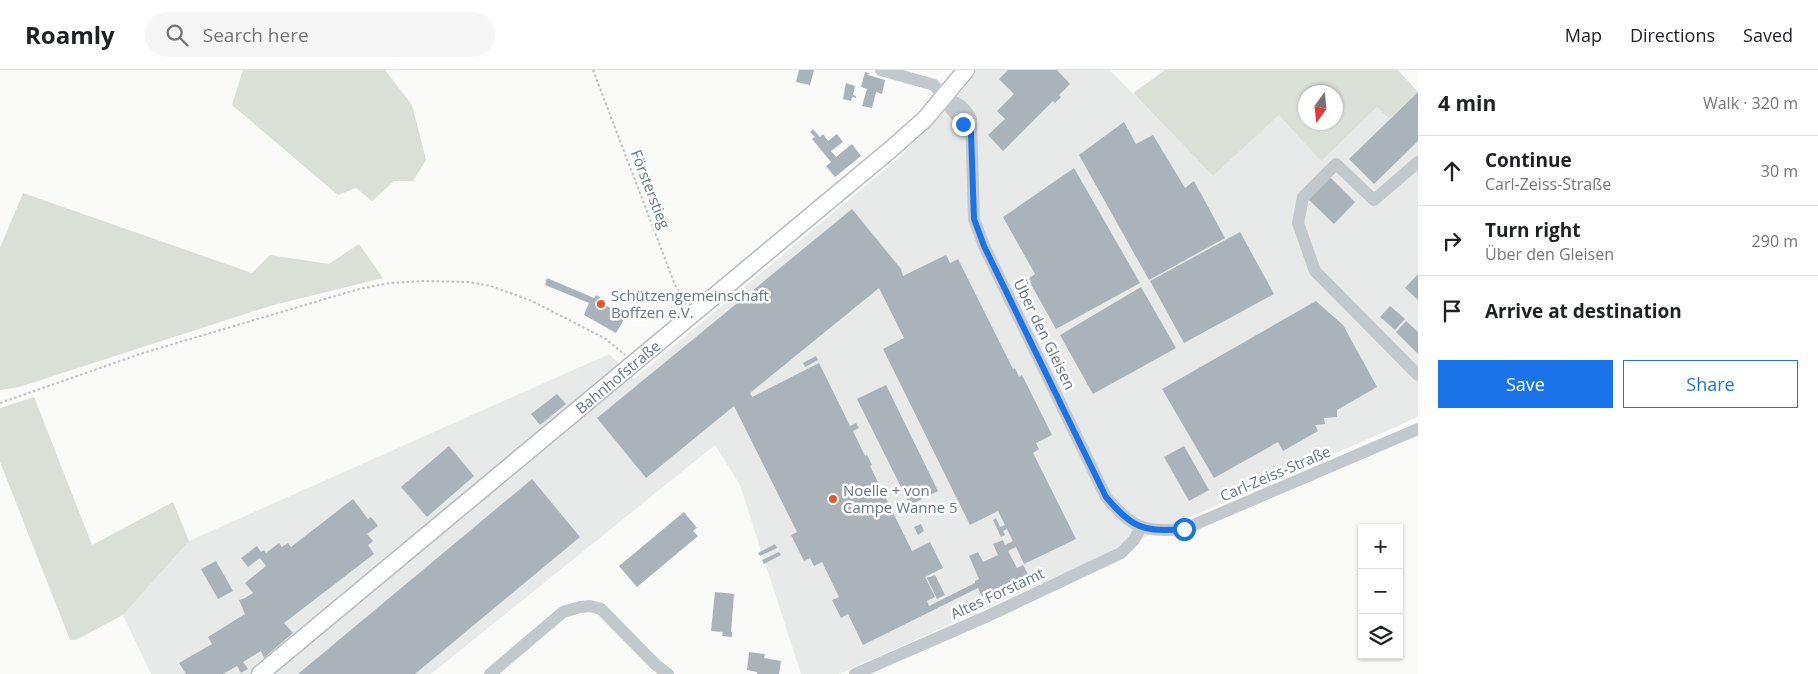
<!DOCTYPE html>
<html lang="en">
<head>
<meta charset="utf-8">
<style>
	:root { --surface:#fff; --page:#f6f6f6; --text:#202124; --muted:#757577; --line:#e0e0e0; --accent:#1a73e8 }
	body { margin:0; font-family:"Open Sans",sans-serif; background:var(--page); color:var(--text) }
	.controls { position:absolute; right:15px; bottom:15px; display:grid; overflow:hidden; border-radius:0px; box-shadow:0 1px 4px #0004 }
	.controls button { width:45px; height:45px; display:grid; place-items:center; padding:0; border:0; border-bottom:1px solid var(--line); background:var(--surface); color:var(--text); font:25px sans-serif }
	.compass { position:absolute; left:1298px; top:15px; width:45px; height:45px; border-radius:50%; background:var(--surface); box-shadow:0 1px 4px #0004; rotate:195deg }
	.stop { position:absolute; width:15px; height:15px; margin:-11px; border:4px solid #1a73e8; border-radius:50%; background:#fff }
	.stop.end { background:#1a73e8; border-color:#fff; box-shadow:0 1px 5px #0008 }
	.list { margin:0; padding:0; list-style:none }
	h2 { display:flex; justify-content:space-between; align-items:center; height:65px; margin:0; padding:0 20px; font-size:21px }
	h2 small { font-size:16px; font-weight:400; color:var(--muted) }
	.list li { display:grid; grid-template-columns:32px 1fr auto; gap:15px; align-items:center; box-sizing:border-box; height:70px; padding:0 20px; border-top:1px solid var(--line) }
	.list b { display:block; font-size:19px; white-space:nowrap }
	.list p { margin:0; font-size:16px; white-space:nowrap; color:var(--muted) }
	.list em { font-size:16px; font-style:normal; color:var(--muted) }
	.actions { display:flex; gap:10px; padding:15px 20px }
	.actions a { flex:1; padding:11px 0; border:1px solid var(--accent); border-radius:0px; text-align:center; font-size:18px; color:var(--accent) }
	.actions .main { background:var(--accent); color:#fff }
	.icon { flex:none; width:28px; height:28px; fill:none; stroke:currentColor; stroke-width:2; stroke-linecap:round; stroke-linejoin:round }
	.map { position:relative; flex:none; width:1418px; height:604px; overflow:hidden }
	header { display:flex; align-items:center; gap:30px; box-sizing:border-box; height:70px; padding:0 25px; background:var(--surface); border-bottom:1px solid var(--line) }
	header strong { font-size:24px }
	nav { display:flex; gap:28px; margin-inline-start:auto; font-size:18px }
	.search { width:350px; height:45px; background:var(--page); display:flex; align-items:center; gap:12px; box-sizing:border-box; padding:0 18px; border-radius:28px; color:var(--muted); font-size:19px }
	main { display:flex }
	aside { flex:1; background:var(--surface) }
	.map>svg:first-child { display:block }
</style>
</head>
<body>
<header>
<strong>Roamly</strong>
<div class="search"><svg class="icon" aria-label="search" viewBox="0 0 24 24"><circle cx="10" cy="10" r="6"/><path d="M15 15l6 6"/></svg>Search here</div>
<nav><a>Map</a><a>Directions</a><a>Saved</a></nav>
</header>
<main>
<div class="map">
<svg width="1418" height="604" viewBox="0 0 1418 604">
	<rect width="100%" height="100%" fill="#fafaf8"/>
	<!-- built -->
	<path fill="#e8e9e9" d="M976 0H1110L1213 106 1279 45 1321 90 1377 37 1389 49 1418 22V347L1174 454 839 604H801L740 415 715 375 431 604H151L123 545 189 471 609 284 634 309 900 87 958 26Z"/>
	<!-- green -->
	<g fill="#dadfd7" fill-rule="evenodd">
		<path d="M243 0H385L412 35 426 90 413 111H394L372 131 356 118 338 125 232 35Z"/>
		<path d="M1165 0H1398L1418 22 1389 49 1377 37 1321 91 1279 45 1213 106 1133 23ZM1336 22V52H1306V22Z"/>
		<path d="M23 123 252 203 270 185 329 194 359 174 383 208 270 236 19 317 0 320V178Z"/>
		<path d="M34 327 92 475 173 432 189 471 123 545 76 570H70L0 392V338Z"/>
	</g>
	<!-- building -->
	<g fill="#aab3b9" fill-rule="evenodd">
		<path d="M799 0H814L810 15 796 12Z"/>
		<path d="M1008 0H1057L1070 14 1059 25 1061 27 1055 33 1053 31 1003 81 988 65 1005 49 997 41 1014 24 999 9Z"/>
		<path d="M865 2 869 3 868 5 885 10 882 24 876 22 872 38 862 36 867 19 861 17Z"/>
		<path d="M846 13 855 16 853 25 856 26V28L852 27 851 31 843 29Z"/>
		<path d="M1418 22V71L1374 114 1349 89Z"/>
		<path d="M1124 52 1136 74 1153 65 1185 118 1194 111 1225 168 1149 210 1079 85Z"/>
		<path d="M813 59 820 67 823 64 828 71 837 64 843 72 831 81 836 87 852 74 861 86 835 107 826 96 831 92 812 69 815 67 810 62Z"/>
		<path d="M1074 98 1140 213 1056 259 1028 209 1035 204 1003 147Z"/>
		<path d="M1329 106 1355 132 1334 154 1307 128Z"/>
		<path d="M852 139 901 199 903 206 946 185 950 193 958 189 1013 299 1015 298 1019 307 1022 305 1052 365 1036 373 1039 379 1033 383 1076 469 1024 494 1016 477 1008 481 1017 498 1023 495 1028 504 982 527 978 518 863 575 848 544 841 548 832 530 839 527 822 492 814 496 810 488 804 491 791 465 797 462 734 336 646 408 597 348ZM879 218 904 268 883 279 970 455 998 441 1005 455 1000 457 996 448 993 450 1001 467 1005 465 1003 461 1007 459 1013 471 1005 475 1003 470 993 474 998 485 983 492 978 482 969 486 979 509 975 511V513L929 536 927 531 935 527 925 507 943 498 930 472 912 481 870 396 872 395 867 385 865 386 853 361 859 358 856 353 850 356 819 293 752 327 750 323Z"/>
		<path d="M1240 162 1274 224 1184 273 1150 211Z"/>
		<path d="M1418 204V230L1405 218Z"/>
		<path d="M547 208 594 228 596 225 603 229 601 233 626 246 616 263 584 245 589 233 545 215Z"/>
		<path d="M1141 217 1176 278 1093 324 1060 265Z"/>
		<path d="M1316 231 1343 255 1377 317 1337 340V347L1324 348 1325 354 1315 355 1318 361 1283 381 1278 372 1214 408 1162 319Z"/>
		<path d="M1390 236 1405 249 1395 260 1380 247Z"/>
		<path d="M1406 251 1418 262V284L1396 262Z"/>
		<path d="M816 286 818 290 805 297 803 293Z"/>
		<path d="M886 315 938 421 910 435 857 329Z"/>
		<path d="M557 324 566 334 540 355 531 344Z"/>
		<path d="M449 376 474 406 427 447 401 417Z"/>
		<path d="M1184 376 1209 420 1189 431 1164 387Z"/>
		<path d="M532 409 580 467 415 604H298Z"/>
		<path d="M353 429 368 449 371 447 378 456 367 464 373 471 368 475 374 484 284 553 293 563 264 588 261 581 243 592 248 599 241 603 237 596 223 604H186L179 593 212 574 208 567 245 544 239 530 245 528 253 523 245 513 266 496 260 488 248 497 241 488 257 476 261 482 264 480 266 483 279 473 282 477 288 473 291 477Z"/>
		<path d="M684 442 697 458 693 461 698 466 637 517 619 496Z"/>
		<path d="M921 454 924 461 918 465 914 457Z"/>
		<path d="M775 474 777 478 760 486 758 483Z"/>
		<path d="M779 482 781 485 764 494 762 490Z"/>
		<path d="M216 491 233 521 218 529 201 499Z"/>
		<path d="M935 505 945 525 937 529 927 508Z"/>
		<path d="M715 522 734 524 731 562H732V567L722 566 723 562 711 561Z"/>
		<path d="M749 582 765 584 764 588 781 591 779 604H757V602L747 600Z"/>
	</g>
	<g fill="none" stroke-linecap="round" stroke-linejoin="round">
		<defs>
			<g id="major">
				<path id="s1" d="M260 604 890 80 925 49 966 0"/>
			</g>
		</defs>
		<!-- major casing -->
		<use href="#major" stroke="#b5babe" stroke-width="19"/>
		<!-- path -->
		<g stroke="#bbbfc2" stroke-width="2" stroke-dasharray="2.5 2.5" stroke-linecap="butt">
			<path d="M593 0 675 215 686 234"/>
			<path d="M0 333 143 283 359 219 390 213 423 211 469 212 491 216 532 231 606 269 625 285"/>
		</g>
		<!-- minor -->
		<g stroke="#c3c8cc" stroke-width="12">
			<path d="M881 0 934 15 944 27 951 39 971 63"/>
			<path d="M944 27C957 32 965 37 971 49L974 149 984 176 1106 427C1133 459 1144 462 1184 459L1418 359"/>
			<path d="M1418 92 1374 130 1336 94 1303 127 1298 153 1315 201 1418 305"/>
			<path d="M490 604 563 542 580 537 590 536 601 539 656 595 668 604"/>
			<path d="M855 604 990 545 1121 483 1134 470 1141 457"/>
		</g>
		<!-- major -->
		<use href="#major" stroke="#fff" stroke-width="16"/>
	</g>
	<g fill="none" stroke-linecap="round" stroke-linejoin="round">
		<!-- route -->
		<path stroke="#1a73e8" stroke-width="6" d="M963 54 971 63 974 149 984 176 1106 427C1133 459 1144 462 1184 459"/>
	</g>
	<!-- markers -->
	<g fill="#e4572e" stroke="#fff" stroke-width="2">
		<circle cx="601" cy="234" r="5"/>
		<circle cx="833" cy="429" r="5"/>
	</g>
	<g text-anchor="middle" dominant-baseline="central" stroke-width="5" stroke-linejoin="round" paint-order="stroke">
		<!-- street labels -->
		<g font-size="15" fill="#657683" stroke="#fff">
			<text transform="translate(651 119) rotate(69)">Försterstieg</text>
			<text transform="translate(1045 264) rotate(64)">Über den Gleisen</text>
			<text stroke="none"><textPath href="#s1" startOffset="465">Bahnhofstraße</textPath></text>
			<text transform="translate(1275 403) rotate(-23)">Carl-Zeiss-Straße</text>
			<text transform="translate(997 523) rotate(-25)">Altes Forstamt</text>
		</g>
		<!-- poi labels -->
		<g font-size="15" fill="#657683" stroke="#fff" text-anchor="start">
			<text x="611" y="225">Schützengemeinschaft<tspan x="611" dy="17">Boffzen e.V.</tspan></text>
			<text x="843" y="420">Noelle + von<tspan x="843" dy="17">Campe Wanne 5</tspan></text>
		</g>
	</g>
</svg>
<div class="controls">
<button>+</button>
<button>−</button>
<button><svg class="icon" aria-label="layers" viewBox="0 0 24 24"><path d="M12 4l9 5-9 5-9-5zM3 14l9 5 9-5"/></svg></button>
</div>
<svg class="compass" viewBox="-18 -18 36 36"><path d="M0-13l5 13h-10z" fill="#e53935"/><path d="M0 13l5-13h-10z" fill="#757577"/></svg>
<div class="stop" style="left:1184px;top:459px"></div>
<div class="stop end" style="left:963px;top:54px"></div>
</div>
<aside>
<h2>4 min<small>Walk · 320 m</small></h2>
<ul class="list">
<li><svg class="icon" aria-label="ahead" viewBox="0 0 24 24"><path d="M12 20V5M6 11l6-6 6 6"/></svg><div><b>Continue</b><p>Carl-Zeiss-Straße</p></div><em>30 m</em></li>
<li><svg class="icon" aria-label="right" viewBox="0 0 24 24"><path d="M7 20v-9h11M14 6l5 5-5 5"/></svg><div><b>Turn right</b><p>Über den Gleisen</p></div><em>290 m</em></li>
<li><svg class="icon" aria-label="arrive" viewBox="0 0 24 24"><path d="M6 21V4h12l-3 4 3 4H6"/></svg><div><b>Arrive at destination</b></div></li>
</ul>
<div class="actions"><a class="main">Save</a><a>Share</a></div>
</aside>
</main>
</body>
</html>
